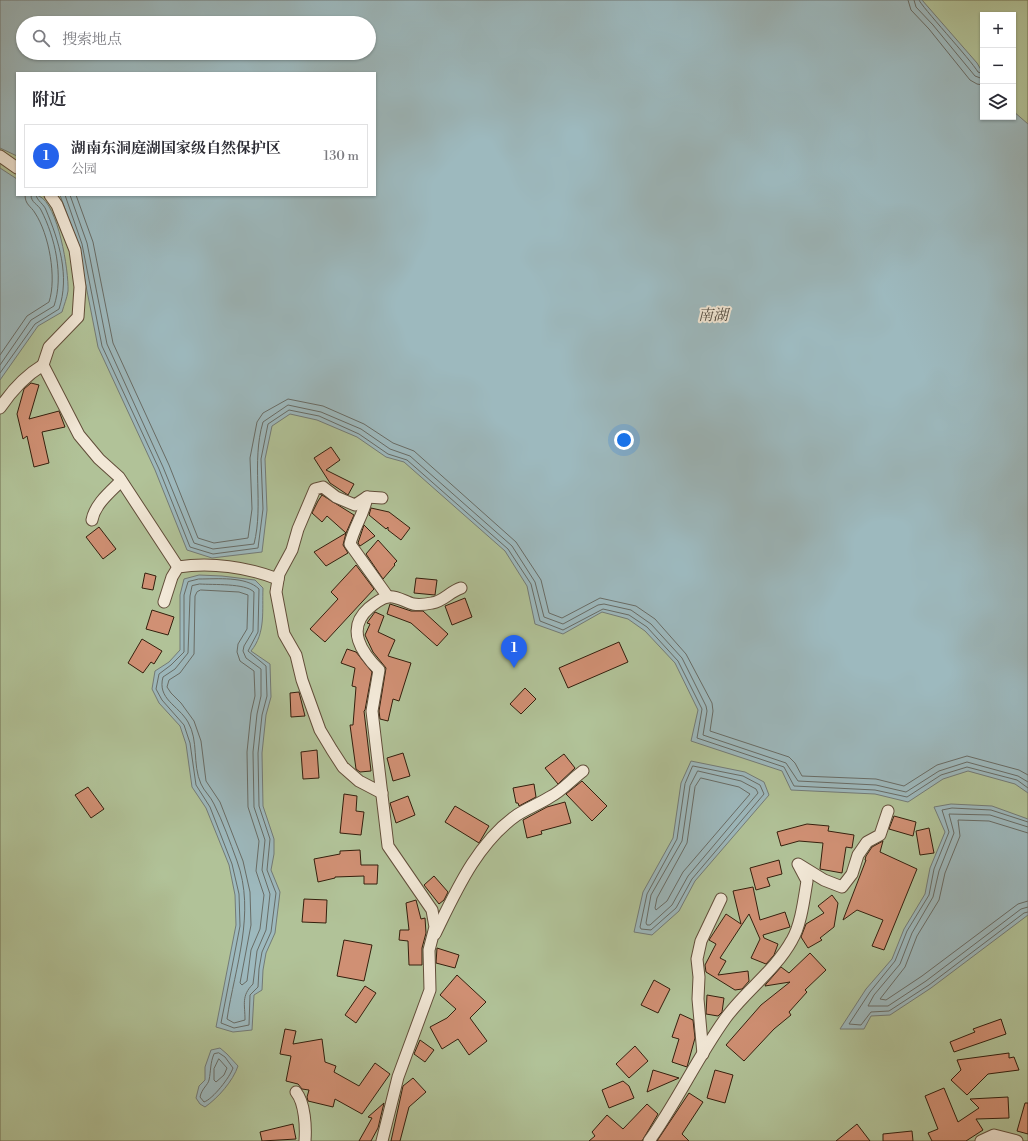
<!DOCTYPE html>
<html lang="zh">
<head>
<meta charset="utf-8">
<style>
	:root { --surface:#fff; --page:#f2f2f3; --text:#2b2b33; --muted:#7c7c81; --line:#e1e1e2; --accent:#2563eb }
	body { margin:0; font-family:"Libre Bodoni","Noto Serif SC",serif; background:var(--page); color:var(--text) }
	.controls { position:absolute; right:12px; top:12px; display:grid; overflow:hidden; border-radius:0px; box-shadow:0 1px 3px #0004 }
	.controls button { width:36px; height:36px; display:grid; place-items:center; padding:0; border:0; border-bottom:1px solid var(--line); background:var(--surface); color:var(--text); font:20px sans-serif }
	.you { position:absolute; left:624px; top:440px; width:14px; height:14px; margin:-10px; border:3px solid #fff; border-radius:50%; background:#1a73e8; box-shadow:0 0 0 6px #1a73e833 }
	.badge { display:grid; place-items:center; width:26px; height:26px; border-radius:50%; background:var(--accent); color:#fff; font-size:13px; font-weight:700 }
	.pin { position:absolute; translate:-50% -33px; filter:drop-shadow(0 1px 2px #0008) }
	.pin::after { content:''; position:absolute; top:21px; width:14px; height:12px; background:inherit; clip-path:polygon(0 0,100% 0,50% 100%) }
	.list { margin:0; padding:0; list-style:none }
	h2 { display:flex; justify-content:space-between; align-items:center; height:52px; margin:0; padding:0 16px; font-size:17px }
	h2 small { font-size:13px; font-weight:400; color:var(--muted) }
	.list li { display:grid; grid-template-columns:26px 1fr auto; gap:12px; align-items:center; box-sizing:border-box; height:64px; margin:0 8px 8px; padding:0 8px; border:1px solid var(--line); border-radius:0px }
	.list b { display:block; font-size:15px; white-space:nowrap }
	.list p { margin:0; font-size:13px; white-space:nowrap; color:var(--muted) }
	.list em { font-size:13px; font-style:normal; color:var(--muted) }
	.icon { flex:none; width:22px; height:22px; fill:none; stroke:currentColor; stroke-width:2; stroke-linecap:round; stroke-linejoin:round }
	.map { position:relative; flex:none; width:1028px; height:1141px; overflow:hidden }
	.search { position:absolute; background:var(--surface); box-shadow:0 1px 3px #0004; left:16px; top:16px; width:360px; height:44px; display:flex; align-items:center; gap:10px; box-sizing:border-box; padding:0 14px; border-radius:22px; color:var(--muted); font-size:15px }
	.panel { position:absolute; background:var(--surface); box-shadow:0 1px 3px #0004; left:16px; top:72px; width:360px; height:124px; border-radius:0px }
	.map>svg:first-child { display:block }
</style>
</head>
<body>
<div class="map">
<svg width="1028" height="1141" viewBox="0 0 1028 1141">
	<rect width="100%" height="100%" fill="#ebdcc2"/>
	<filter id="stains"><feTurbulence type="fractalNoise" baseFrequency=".005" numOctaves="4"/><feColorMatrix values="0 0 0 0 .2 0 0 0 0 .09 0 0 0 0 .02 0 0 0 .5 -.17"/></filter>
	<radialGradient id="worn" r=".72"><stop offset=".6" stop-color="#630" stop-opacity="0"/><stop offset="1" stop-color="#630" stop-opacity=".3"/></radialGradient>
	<!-- green -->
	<path fill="#b1c298" stroke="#727052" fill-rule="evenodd" d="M0 0H1028V1141H0ZM983 15H1013V117H983ZM23 23H369V53H23ZM17 73H375V195H17Z"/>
	<!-- water -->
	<g fill="#9db9be" stroke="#737b77" fill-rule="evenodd">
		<path d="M0 0H922L977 63 983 73V117H1013V111L1028 124V793L1015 784 968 771 943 779 908 802 875 794 791 790 782 771 691 741 698 710 675 663 645 631 628 619 602 612 563 634 535 624 527 586 505 551 404 462 386 457 357 437 317 420 290 414 272 426 265 459 267 510 262 552 212 558 187 550 155 470 98 347 78 245 60 195H375V73H17V156L0 148ZM23 23H369V53H23Z"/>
		<path d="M0 168 17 179V195C23 195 33 193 39 196 58 204 69 271 68 291 67 298 64 305 62 312L38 326 0 380Z"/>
		<path d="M199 575 222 576 255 580 263 588C262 610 266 633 251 651L270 664 271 697 266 715 262 753 263 806 274 839V854L271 870 280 892 275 933 266 953 263 970 262 990 254 995 252 1030 233 1032 216 1027 236 925 235 895 229 865 206 808 192 787 186 744 180 726 159 703 152 689 155 671 169 662 180 650V595L184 579Z"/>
		<path d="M691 761 745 772 764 782 769 795 695 881 679 911 652 935 634 932 643 892 673 838 681 783Z"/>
		<path d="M951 804 992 806 1028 819V915L931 988 890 1015 871 1016 864 1029H840L866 989 892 959 904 929 925 894 930 868 945 832 934 807Z"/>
		<path d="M220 1048 227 1054 238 1066C233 1081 218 1098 205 1107L200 1104 196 1098 199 1086 205 1080V1067L211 1050Z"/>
	</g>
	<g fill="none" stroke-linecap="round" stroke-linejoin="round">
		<!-- shore -->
		<g stroke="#686c66" stroke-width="1">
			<path d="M908 0 911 10 929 29 970 80 977 84 983 85"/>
			<path d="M914 0 916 7 933 25 975 76 983 79"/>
			<path d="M919 0C920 5 971 60 978 72L983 74"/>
			<path d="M65 195 82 244 102 346 159 469 190 547 213 554 258 548 263 509 261 459 268 424 289 410 319 416 359 434 388 454 407 460 508 549 531 584 540 621 563 630 603 609 629 615 647 627 678 661 702 709 697 738 784 767 794 786 875 790 907 797 941 775 967 767 1017 780 1028 788"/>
			<path d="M70 195 87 243 107 344 163 467 194 543 213 549 254 544C264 504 251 463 263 422L288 405 321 412 361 429 390 449 410 456 512 546 535 582 544 617 563 624 598 605 604 604 631 610 651 624 682 658 706 706 707 711 703 735 786 763 798 781 876 785 906 792 939 771 967 762 1018 776 1028 782"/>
			<path d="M76 195 93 242 113 343 169 465 198 538 214 543 248 538 252 509 250 458 257 422 263 413 288 399 323 406 364 424 393 443 414 451 516 542 541 580 549 613 562 618 600 598 636 606 655 619 686 654 712 703 713 711 710 731 789 757 795 763 802 776 876 779 904 786 937 765 967 756 1019 770 1028 775"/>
			<path d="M0 355 27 316 49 302C57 278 49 234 35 213 31 206 25 205 25 195"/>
			<path d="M0 365 31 320 54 306C64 276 55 237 41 210 38 204 31 203 31 195"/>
			<path d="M0 373 35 324 59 309C70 276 59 241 46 210 44 204 37 201 36 195"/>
			<path d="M199 579C217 579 246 576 259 589L258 632 248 651 266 666 267 696 262 715 258 753 259 806 270 839 267 870 276 893 271 932 262 952 259 969 258 987 250 995 249 1025 234 1028 221 1023 240 926 239 894 232 864 210 807 196 785 190 743 184 725 162 700 156 689 159 674 171 665 184 652V595L188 582Z"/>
			<path d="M200 584C213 585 245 583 254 592L253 631 244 646 243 651 246 658 261 669V696L257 714 253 752 254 807 265 840 262 870 270 894 266 930 257 951 253 984C241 996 245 1004 245 1020L234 1023 227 1019C235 967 256 913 237 861 230 842 223 822 214 804 211 797 204 791 201 784 192 764 199 741 188 722 178 705 157 699 163 677L175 669 188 653 190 596 192 586Z"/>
			<path d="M201 590 239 592 248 595 247 629 238 644 237 652 240 661 254 671 255 696 251 713 247 752 248 807 259 841 256 871 264 895 260 929 251 950 247 981 242 985 240 983 251 925 250 892 243 861 220 802 206 781 201 741 194 721 181 703 171 693 167 687 169 680 180 673 194 654 195 596 197 592Z"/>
			<path d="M693 766 743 776 760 785 764 794 692 879 676 908 651 930 641 929 640 927 647 894 677 839 685 784Z"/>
			<path d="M698 771 741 781 756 789 758 793 688 876 672 905 650 925H647L646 923 651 895 682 841 690 786Z"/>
			<path d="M701 778 739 787 750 794 683 872 667 901 656 910 655 908 657 898 687 843 695 787Z"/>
			<path d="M1028 822 991 810 952 808 942 810 949 832 934 869 929 895 907 931 895 961 870 992 849 1024 861 1025 871 1012 889 1011 929 985 1024 913 1028 912"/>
			<path d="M1028 827 990 815 949 814 954 833 939 871 933 897 912 933 900 964 874 995 868 1006H888L926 981 1021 909 1028 907"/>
			<path d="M1028 833 989 821 958 820 960 836 945 873 939 900 917 936 905 967 880 999 886 1000 922 976 1018 904 1028 901"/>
			<path d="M219 1053 225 1057 233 1068C230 1077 213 1099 204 1102L200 1097C202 1088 208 1085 209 1080 211 1071 210 1063 214 1054Z"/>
			<path d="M219 1059 227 1068 224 1075 216 1082 214 1080V1069Z"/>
		</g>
	</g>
	<!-- building -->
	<g fill="#d09074" stroke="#341f0d">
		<path d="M31 383 39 385 29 419 59 411 65 427 42 432 49 463 34 467 27 436 23 439 17 414 24 389Z"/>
		<path d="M331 447 340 460 326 470 354 484 348 495 330 483 314 458Z"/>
		<path d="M322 495 354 515 346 533 327 516 322 522 312 513 318 501Z"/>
		<path d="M371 508 389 512 410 528 401 540 388 530V527L386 529 369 515Z"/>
		<path d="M364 525 375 536 360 546 358 543Z"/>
		<path d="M99 527 116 549 103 559 86 537Z"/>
		<path d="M346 533 343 545 348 553 326 566 314 552Z"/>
		<path d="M378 540 397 561 394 564 395 565 383 579 366 554Z"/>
		<path d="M356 565 374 589 325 642 310 629 338 599 331 592Z"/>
		<path d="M145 573 156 576 153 590 142 588Z"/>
		<path d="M416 578 437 580 435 595 414 593Z"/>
		<path d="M465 598 472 617 452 625 445 606Z"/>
		<path d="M390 604 411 611H423L448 634 437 646 411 623 387 614Z"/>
		<path d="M152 610 174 617 168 635 146 629Z"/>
		<path d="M375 612 384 616 378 632 395 640 388 656 411 663 399 701 393 699 388 721 380 719 379 711 386 668 373 652 365 635 370 624 367 623Z"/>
		<path d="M142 639 162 651 154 664 151 662 143 673 128 663Z"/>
		<path d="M619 642 628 662 568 688 559 668Z"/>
		<path d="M347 649 356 652 372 672 365 710 364 711 371 771 360 772 356 769 350 725H353L356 687 352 686 355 668 341 663Z"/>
		<path d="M525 688 536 699 521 714 510 704Z"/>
		<path d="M299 692 305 716 291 717 290 693Z"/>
		<path d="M317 750 319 778 303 779 301 752Z"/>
		<path d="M403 753 410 776 393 781 387 758Z"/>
		<path d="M564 754 575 768 558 784 545 768Z"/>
		<path d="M582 781 607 806 592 821 566 794Z"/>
		<path d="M534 784 536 797 519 806 518 803H516L513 788Z"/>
		<path d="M88 787 104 809 91 818 75 795Z"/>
		<path d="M344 794 357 796 356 811 364 812 361 835 340 833Z"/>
		<path d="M408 796 415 815 396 823 390 803Z"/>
		<path d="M565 802 571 823 541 831 542 834 527 838 523 820 547 807Z"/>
		<path d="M455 806 489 826 479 843 445 822Z"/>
		<path d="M894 816 916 822 913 836 889 829Z"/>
		<path d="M807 824 829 826 828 831 854 835 852 848 846 847 842 873 820 869 823 843 799 841 781 846 777 832Z"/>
		<path d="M929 828 934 853 920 855 916 831Z"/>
		<path d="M883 841 880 852 917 869 884 950 872 946 883 920 857 910 843 920 866 860H865L866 856 872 847Z"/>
		<path d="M360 850 361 865H378L377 884H364V876L335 877V878L318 882 314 859 340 854V851Z"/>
		<path d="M779 860 782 874 767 878 770 886 756 890 750 868Z"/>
		<path d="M434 876 448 892 444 900 439 904 424 885Z"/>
		<path d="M753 887 760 920 785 912 790 927 763 935 764 938 778 944 774 955 766 964 751 958 760 939 749 914 720 958 726 961 718 975 748 971 749 981 742 989 735 990 706 972 705 965 716 944 709 940 726 914 741 924 733 891Z"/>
		<path d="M832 895 838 903 834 927 820 938 822 940 808 948 801 937 806 924 824 913 818 906Z"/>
		<path d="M304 899 327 900 326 923 302 922Z"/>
		<path d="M416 900 421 919 425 918 426 933 422 948V965H409L408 941 399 940 400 930H409L406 903Z"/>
		<path d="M344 940 372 945 364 981 337 976Z"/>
		<path d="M437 948 459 955 455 968 436 963Z"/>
		<path d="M810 953 826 970 805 990 807 992 789 1012 791 1015 774 1029 744 1061 726 1045 761 1005 790 982 765 986 766 984 781 967 789 973Z"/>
		<path d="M457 975 486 1002 470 1018 487 1041 469 1055 458 1039 442 1049 430 1027 447 1018 456 1009 440 995Z"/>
		<path d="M654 980 670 989 658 1013 641 1005Z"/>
		<path d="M365 986 376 993 356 1023 345 1015Z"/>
		<path d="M707 995 724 998 722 1012 718 1016 706 1014Z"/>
		<path d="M680 1014 693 1020 695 1038 687 1067 672 1062 679 1039 672 1037Z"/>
		<path d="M1001 1019 1006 1034 954 1052 950 1042 975 1032 973 1029Z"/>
		<path d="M285 1029 296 1031 293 1044 322 1039 325 1062 336 1066 334 1072 359 1086 375 1063 390 1074 362 1114 335 1099 333 1107 308 1101 307 1097 309 1090 302 1089 298 1084 286 1081 291 1056 280 1054Z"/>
		<path d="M420 1040 434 1050 425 1062 414 1054Z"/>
		<path d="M635 1046 648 1061 629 1078 616 1064Z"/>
		<path d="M1009 1053V1058L1014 1057 1019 1070 988 1074 967 1095 951 1080 961 1070 957 1060Z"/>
		<path d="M653 1070 679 1078 647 1092Z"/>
		<path d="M715 1070 733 1075 725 1103 707 1098Z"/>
		<path d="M413 1078 426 1092 409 1107 400 1141H391L403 1086Z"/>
		<path d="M623 1081 629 1086 634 1098 609 1108 602 1090Z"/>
		<path d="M944 1088 958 1122 979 1108 970 1099 1008 1097 1009 1118 976 1119 983 1130 966 1141H932L928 1133 938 1129 925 1096Z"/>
		<path d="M689 1093 703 1102 682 1134 689 1141H657Z"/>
		<path d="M384 1103 378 1128 371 1141H359L372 1118 368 1117Z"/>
		<path d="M1025 1103H1028V1134L1017 1131Z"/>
		<path d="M647 1104 658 1114 642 1141H589L595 1136 592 1132 607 1115 623 1129Z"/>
		<path d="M293 1124 296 1139 262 1141 260 1132Z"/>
		<path d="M857 1124 870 1141H836Z"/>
		<path d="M912 1131 913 1141H883V1134Z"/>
	</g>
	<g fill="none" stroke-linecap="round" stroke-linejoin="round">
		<defs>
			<g id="street">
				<path d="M0 156 17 168"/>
				<path d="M50 195 57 205 75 250 80 287 78 317 49 347 43 365 79 435 99 459 119 477 178 567"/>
				<path d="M0 408C12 390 25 376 43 365"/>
				<path d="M367 497C364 514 354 527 350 544L388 597"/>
				<path d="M382 498 367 497 355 505 336 497 323 487 315 489 298 529 292 550 279 574 276 592 284 634 296 655 302 680 320 730 332 750 343 767 359 781 382 793"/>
				<path d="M92 520C95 504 110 492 121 481"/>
				<path d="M164 602 172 577 178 567C211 562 247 567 278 579"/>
				<path d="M435 934C456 891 477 843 517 815 528 808 539 804 550 797 562 791 572 779 583 771"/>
				<path d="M703 1054 698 999 699 977 697 959 701 941 721 899"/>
				<path d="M296 1092C305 1103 306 1127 305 1141"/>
				<path d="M382 1141 398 1077 430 990 429 950 435 927 432 910 388 846 372 711 379 670C362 653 345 629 369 608 375 603 380 599 387 597 396 595 405 602 413 604 419 605 427 604 432 603 444 601 449 592 461 588"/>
				<path d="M649 1141C677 1102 697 1058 725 1019 744 992 775 971 792 940 801 925 804 899 807 881L798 864 824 880 842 887 852 874 858 855 867 842 880 835 888 811"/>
				<path d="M981 1141 994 1135 1017 1141"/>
			</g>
		</defs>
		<!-- street casing -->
		<use href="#street" stroke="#624e3a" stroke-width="13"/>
		<!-- street -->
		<use href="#street" stroke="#f2e8d7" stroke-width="11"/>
	</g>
	<g text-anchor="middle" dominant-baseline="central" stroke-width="4" stroke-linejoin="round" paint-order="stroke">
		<!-- water labels -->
		<g font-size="15" font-style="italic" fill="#544d42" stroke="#f2e8d7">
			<text x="713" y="315">南湖</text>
		</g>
	</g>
	<rect width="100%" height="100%" filter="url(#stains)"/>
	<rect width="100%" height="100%" fill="url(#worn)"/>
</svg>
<div class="controls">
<button>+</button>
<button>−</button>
<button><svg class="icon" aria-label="layers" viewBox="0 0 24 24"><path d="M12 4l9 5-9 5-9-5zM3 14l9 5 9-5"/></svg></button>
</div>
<div class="you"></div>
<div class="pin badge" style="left:514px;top:668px">1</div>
<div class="search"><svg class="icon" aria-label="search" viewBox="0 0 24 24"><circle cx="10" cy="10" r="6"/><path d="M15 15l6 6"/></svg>搜索地点</div>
<section class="panel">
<h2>附近<small></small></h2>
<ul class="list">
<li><span class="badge">1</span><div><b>湖南东洞庭湖国家级自然保护区</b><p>公园</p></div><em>130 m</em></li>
</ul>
</section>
</div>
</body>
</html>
